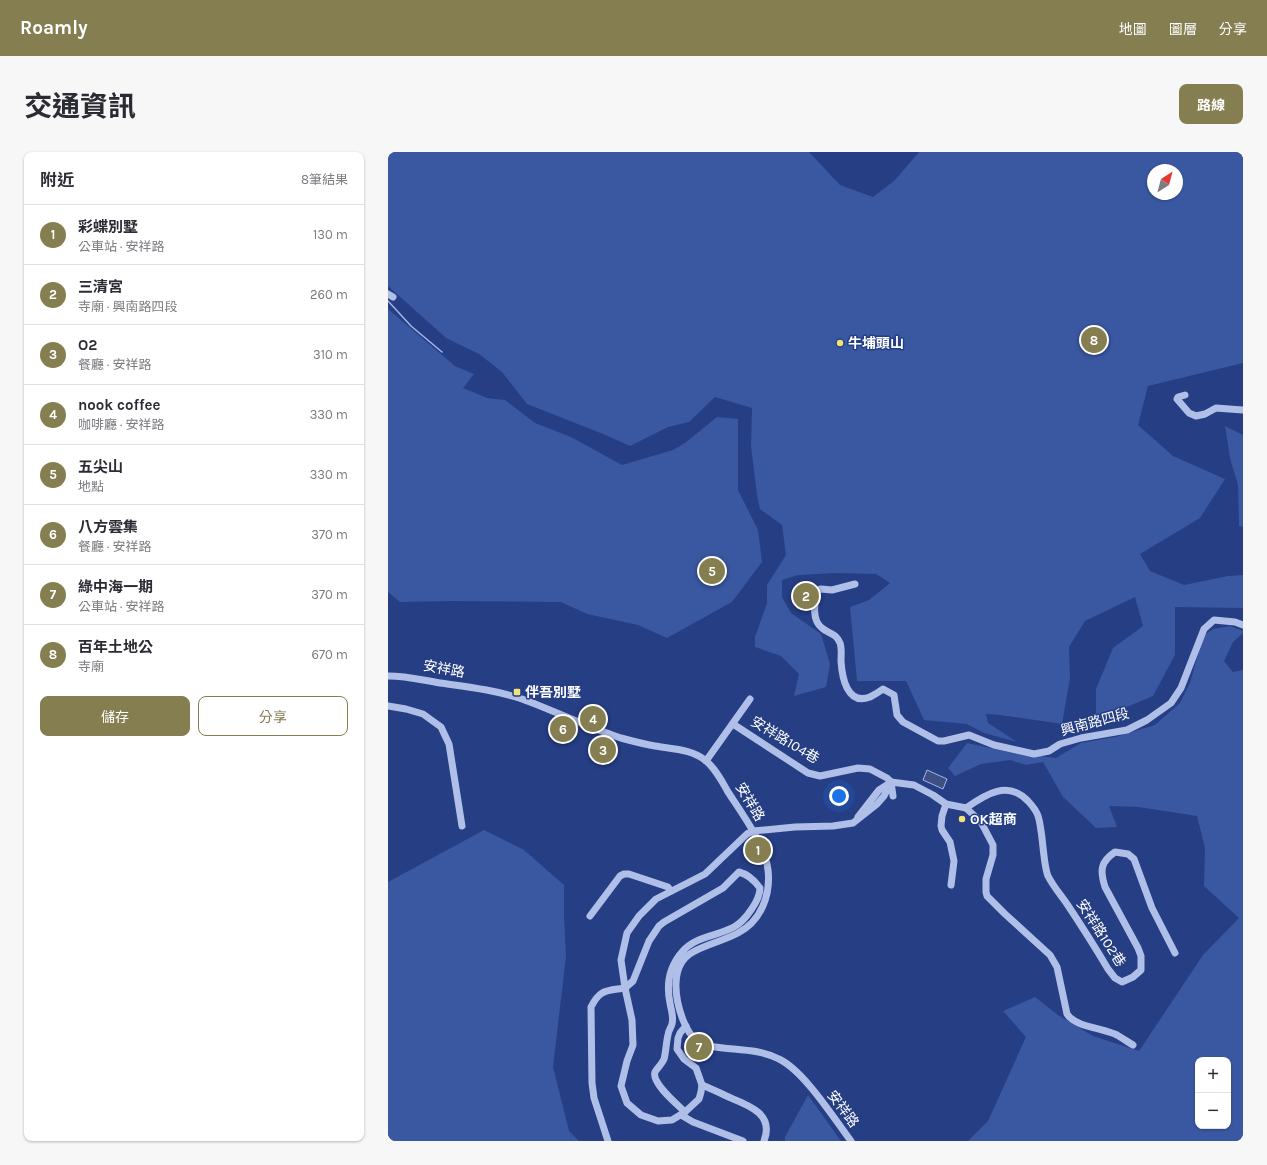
<!DOCTYPE html>
<html lang="zh-TW">
<head>
<meta charset="utf-8">
<style>
	:root { --surface:#fff; --page:#f7f7f7; --text:#2b2b33; --muted:#7c7c81; --line:#e1e1e2; --accent:#847e50 }
	body { margin:0; font-family:Karla,"Noto Sans TC",sans-serif; background:var(--page); color:var(--text) }
	.controls { position:absolute; right:12px; bottom:12px; display:grid; overflow:hidden; border-radius:8px; box-shadow:0 1px 3px #0004 }
	.controls button { width:36px; height:36px; display:grid; place-items:center; padding:0; border:0; border-bottom:1px solid var(--line); background:var(--surface); color:var(--text); font:20px sans-serif }
	.compass { position:absolute; left:759px; top:12px; width:36px; height:36px; border-radius:50%; background:var(--surface); box-shadow:0 1px 3px #0004; rotate:36deg }
	.you { position:absolute; left:451px; top:644px; width:14px; height:14px; margin:-10px; border:3px solid #fff; border-radius:50%; background:#1a73e8; box-shadow:0 0 0 6px #1a73e833 }
	.badge { display:grid; place-items:center; width:26px; height:26px; border-radius:50%; background:var(--accent); color:#fff; font-size:13px; font-weight:700 }
	.pin { position:absolute; translate:-50% -50%; border:2px solid #fff; box-shadow:0 1px 4px #0006 }
	.list { margin:0; padding:0; list-style:none }
	h2 { display:flex; justify-content:space-between; align-items:center; height:52px; margin:0; padding:0 16px; font-size:17px }
	h2 small { font-size:13px; font-weight:400; color:var(--muted) }
	.list li { display:grid; grid-template-columns:26px 1fr auto; gap:12px; align-items:center; box-sizing:border-box; height:60px; padding:0 16px; border-top:1px solid var(--line) }
	.list b { display:block; font-size:15px; white-space:nowrap }
	.list p { margin:0; font-size:13px; white-space:nowrap; color:var(--muted) }
	.list em { font-size:13px; font-style:normal; color:var(--muted) }
	.actions { display:flex; gap:8px; padding:12px 16px }
	.actions a { flex:1; padding:9px 0; border:1px solid var(--accent); border-radius:8px; text-align:center; font-size:14px; color:var(--accent) }
	.actions .main { background:var(--accent); color:#fff }
	.map { position:relative; flex:none; width:855px; height:989px; overflow:hidden; border-radius:8px }
	header { display:flex; align-items:center; gap:24px; box-sizing:border-box; height:56px; padding:0 20px; background:var(--accent); color:#fff }
	header strong { font-size:19px }
	nav { display:flex; gap:22px; margin-inline-start:auto; font-size:14px }
	.intro { display:flex; align-items:center; justify-content:space-between; box-sizing:border-box; height:96px; padding:0 24px }
	h1 { margin:0; font-size:28px }
	.button { padding:10px 18px; border-radius:8px; background:var(--accent); color:#fff; font-size:14px; font-weight:700 }
	main { display:flex; gap:24px; padding:0 24px }
	aside { flex:1; background:var(--surface); border-radius:8px; box-shadow:0 1px 3px #0004 }
	.map>svg:first-child { display:block }
</style>
</head>
<body>
<header>
<strong>Roamly</strong>
<nav><a>地圖</a><a>圖層</a><a>分享</a></nav>
</header>
<div class="intro"><h1>交通資訊</h1><a class="button">路線</a></div>
<main>
<aside>
<h2>附近<small>8筆結果</small></h2>
<ul class="list">
<li><span class="badge">1</span><div><b>彩蝶別墅</b><p>公車站 · 安祥路</p></div><em>130 m</em></li>
<li><span class="badge">2</span><div><b>三清宮</b><p>寺廟 · 興南路四段</p></div><em>260 m</em></li>
<li><span class="badge">3</span><div><b>O2</b><p>餐廳 · 安祥路</p></div><em>310 m</em></li>
<li><span class="badge">4</span><div><b>nook coffee</b><p>咖啡廳 · 安祥路</p></div><em>330 m</em></li>
<li><span class="badge">5</span><div><b>五尖山</b><p>地點</p></div><em>330 m</em></li>
<li><span class="badge">6</span><div><b>八方雲集</b><p>餐廳 · 安祥路</p></div><em>370 m</em></li>
<li><span class="badge">7</span><div><b>綠中海一期</b><p>公車站 · 安祥路</p></div><em>370 m</em></li>
<li><span class="badge">8</span><div><b>百年土地公</b><p>寺廟</p></div><em>670 m</em></li>
</ul>
<div class="actions"><a class="main">儲存</a><a>分享</a></div>
</aside>
<div class="map">
<svg width="855" height="989" viewBox="0 0 855 989">
	<rect width="100%" height="100%" fill="#253e84"/>
	<!-- green -->
	<g fill="#3a57a1" fill-rule="evenodd">
		<path d="M0 0H421L452 33 485 45 507 28 531 0H855V211L760 234 750 273 785 304 837 327 812 366 752 402 762 419 796 433 840 424 855 423V456L787 455V503L765 544 708 568V537L725 496 755 474 747 445 697 469 681 495 682 526 674 572 612 563 598 562 600 571 629 590 596 581 579 572 536 568 518 529H469L462 455 481 448 502 431 488 422 449 421 410 423 394 428V445L403 461 433 482 442 512 438 535 406 544 411 522 393 504 367 495V485L379 451V433L398 403 394 373 372 357 369 343 363 294 364 256 327 245 301 270 280 275 242 294 215 282 139 252 114 220 91 202 58 186 0 134ZM765 18H789V42H765Z"/>
		<path d="M0 157 67 214 86 222 75 236 99 246 117 248 147 271 183 285 234 313 285 298 297 291 329 265 350 267V338L370 378 374 410 344 450 279 486 250 473 199 462 173 450 64 449 12 450 0 440Z"/>
		<path d="M837 274 855 283V375L851 374 850 333 842 306Z"/>
		<path d="M842 474 855 479V481L845 490 836 509 845 520 855 518V989H580L600 969 638 885 615 859 647 845 670 863 705 884 751 899 815 803 851 766 816 734 817 696 809 664 750 655 721 654 729 675 708 676 675 645 655 610 638 613 622 608 593 612 567 624 560 616 579 591 620 600 668 606 693 591 727 585 767 573 792 551 802 531 815 484 825 477ZM810 908H840V974H810Z"/>
		<path d="M96 678 136 698 176 733V763L178 805 165 915 181 979 191 989H0V730Z"/>
		<path d="M420 943 453 989H397V985Z"/>
	</g>
	<!-- water -->
	<path fill="#3d4f83" stroke="#a3b7e8" d="M539 618 559 627 555 637 535 628Z"/>
	<g fill="none" stroke-linecap="round" stroke-linejoin="round">
		<!-- stream -->
		<path stroke="#a3b7e8" stroke-width="1.5" d="M0 149 23 174 54 200"/>
		<!-- minor -->
		<g stroke="#afbfe8" stroke-width="7">
			<path d="M0 142 5 145"/>
			<path d="M797 243 790 245 789 247 801 261 808 264 817 262 828 256 855 258"/>
			<path d="M467 432 444 438 433 437 429 438C427 450 423 468 434 476 441 482 448 481 452 491 454 496 453 503 453 509 454 525 459 554 482 545 486 543 491 540 495 537L506 543 509 563 515 570 550 589H556L581 583 606 593 646 602 661 599 672 592 693 586 739 578 759 568 783 551 793 536 816 477 826 468 847 470 855 473"/>
			<path d="M0 524C20 524 33 528 52 531 80 535 107 538 134 547 167 559 199 575 233 586 244 589 255 592 267 594 283 597 303 597 317 608 327 616 334 629 340 640 353 660 378 694 380 718 383 743 373 769 350 781 335 789 319 792 305 800 281 813 287 847 295 868 298 876 302 884 310 889 317 894 326 895 335 896 353 898 374 898 391 907 416 919 445 965 463 989"/>
			<path d="M0 554 18 557 35 562 53 575 61 592 74 674"/>
			<path d="M345 572 420 621 432 624 470 616 482 617 499 626 503 630"/>
			<path d="M318 609 362 547"/>
			<path d="M503 630 526 633 545 643 558 652 578 656C598 642 620 628 640 649 650 660 651 664 653 679 655 690 656 715 660 724 665 734 672 742 679 752 693 773 707 795 720 817L727 826 734 830 745 825 753 818V804L750 796 717 735C712 719 712 710 727 700L740 702 746 707 764 756 787 801"/>
			<path d="M503 630 505 644"/>
			<path d="M558 652 554 664 553 674 554 678 562 690 566 709 563 733"/>
			<path d="M578 656 593 670 605 693V703L598 727V740L599 744 617 762 662 803 669 815 679 862C687 875 715 876 729 883 734 886 740 890 745 893"/>
			<path d="M470 665 491 638 502 631"/>
			<path d="M202 764 232 724 236 722H241L280 735 283 739"/>
			<path d="M237 836 245 829 261 789 271 774 276 770 335 736 351 720C359 722 367 729 372 736 372 744 368 751 363 758 359 764 353 771 346 775 330 784 307 784 294 800 281 815 278 832 282 851 283 858 286 865 284 872 283 876 280 879 280 883 278 891 278 900 276 907 274 912 269 916 267 920 263 931 290 953 297 960"/>
			<path d="M298 874 292 881 290 886 289 897 296 907 308 916 314 933 313 940 311 947 297 960 284 968 270 969 253 963 239 951 233 934 239 909 245 893 244 868 237 836 233 808 239 781 251 764 268 747 317 722 359 682 365 679 407 675 445 674 465 671 489 652 496 644 503 630"/>
			<path d="M314 933C324 937 334 942 343 946 363 954 386 963 376 989"/>
			<path d="M293 963 305 970 355 989"/>
			<path d="M220 989 206 946 204 931 203 855C212 837 218 839 237 836"/>
		</g>
	</g>
	<!-- markers -->
	<g fill="#f1e374" stroke="#253e84" stroke-width="1.5">
		<circle cx="452" cy="191" r="4"/>
		<rect x="125" y="536" width="8" height="8" rx="2"/>
		<circle cx="574" cy="667" r="4"/>
	</g>
	<g text-anchor="middle" dominant-baseline="central" stroke-width="3" stroke-linejoin="round" paint-order="stroke">
		<!-- poi labels -->
		<g font-size="14" font-weight="bold" fill="#fff" stroke="#253e84" text-anchor="start">
			<text x="460" y="191">牛埔頭山</text>
			<text x="137" y="540">伴吾別墅</text>
			<text x="582" y="667">OK超商</text>
		</g>
		<!-- street labels -->
		<g font-size="14" fill="#fff" stroke="#253e84">
			<text transform="translate(56 517) rotate(10)">安祥路</text>
			<text transform="translate(707 570) rotate(-15)">興南路四段</text>
			<text transform="translate(397 588) rotate(31)">安祥路104巷</text>
			<text transform="translate(362 650) rotate(59)">安祥路</text>
			<text transform="translate(713 781) rotate(57)">安祥路102巷</text>
			<text transform="translate(455 957) rotate(53)">安祥路</text>
		</g>
	</g>
</svg>
<div class="controls">
<button>+</button>
<button>−</button>
</div>
<svg class="compass" viewBox="-18 -18 36 36"><path d="M0-13l5 13h-10z" fill="#e53935"/><path d="M0 13l5-13h-10z" fill="#7c7c81"/></svg>
<div class="you"></div>
<div class="pin badge" style="left:370px;top:698px">1</div>
<div class="pin badge" style="left:418px;top:444px">2</div>
<div class="pin badge" style="left:215px;top:598px">3</div>
<div class="pin badge" style="left:205px;top:567px">4</div>
<div class="pin badge" style="left:324px;top:419px">5</div>
<div class="pin badge" style="left:175px;top:577px">6</div>
<div class="pin badge" style="left:311px;top:895px">7</div>
<div class="pin badge" style="left:706px;top:188px">8</div>
</div>
</main>
</body>
</html>
